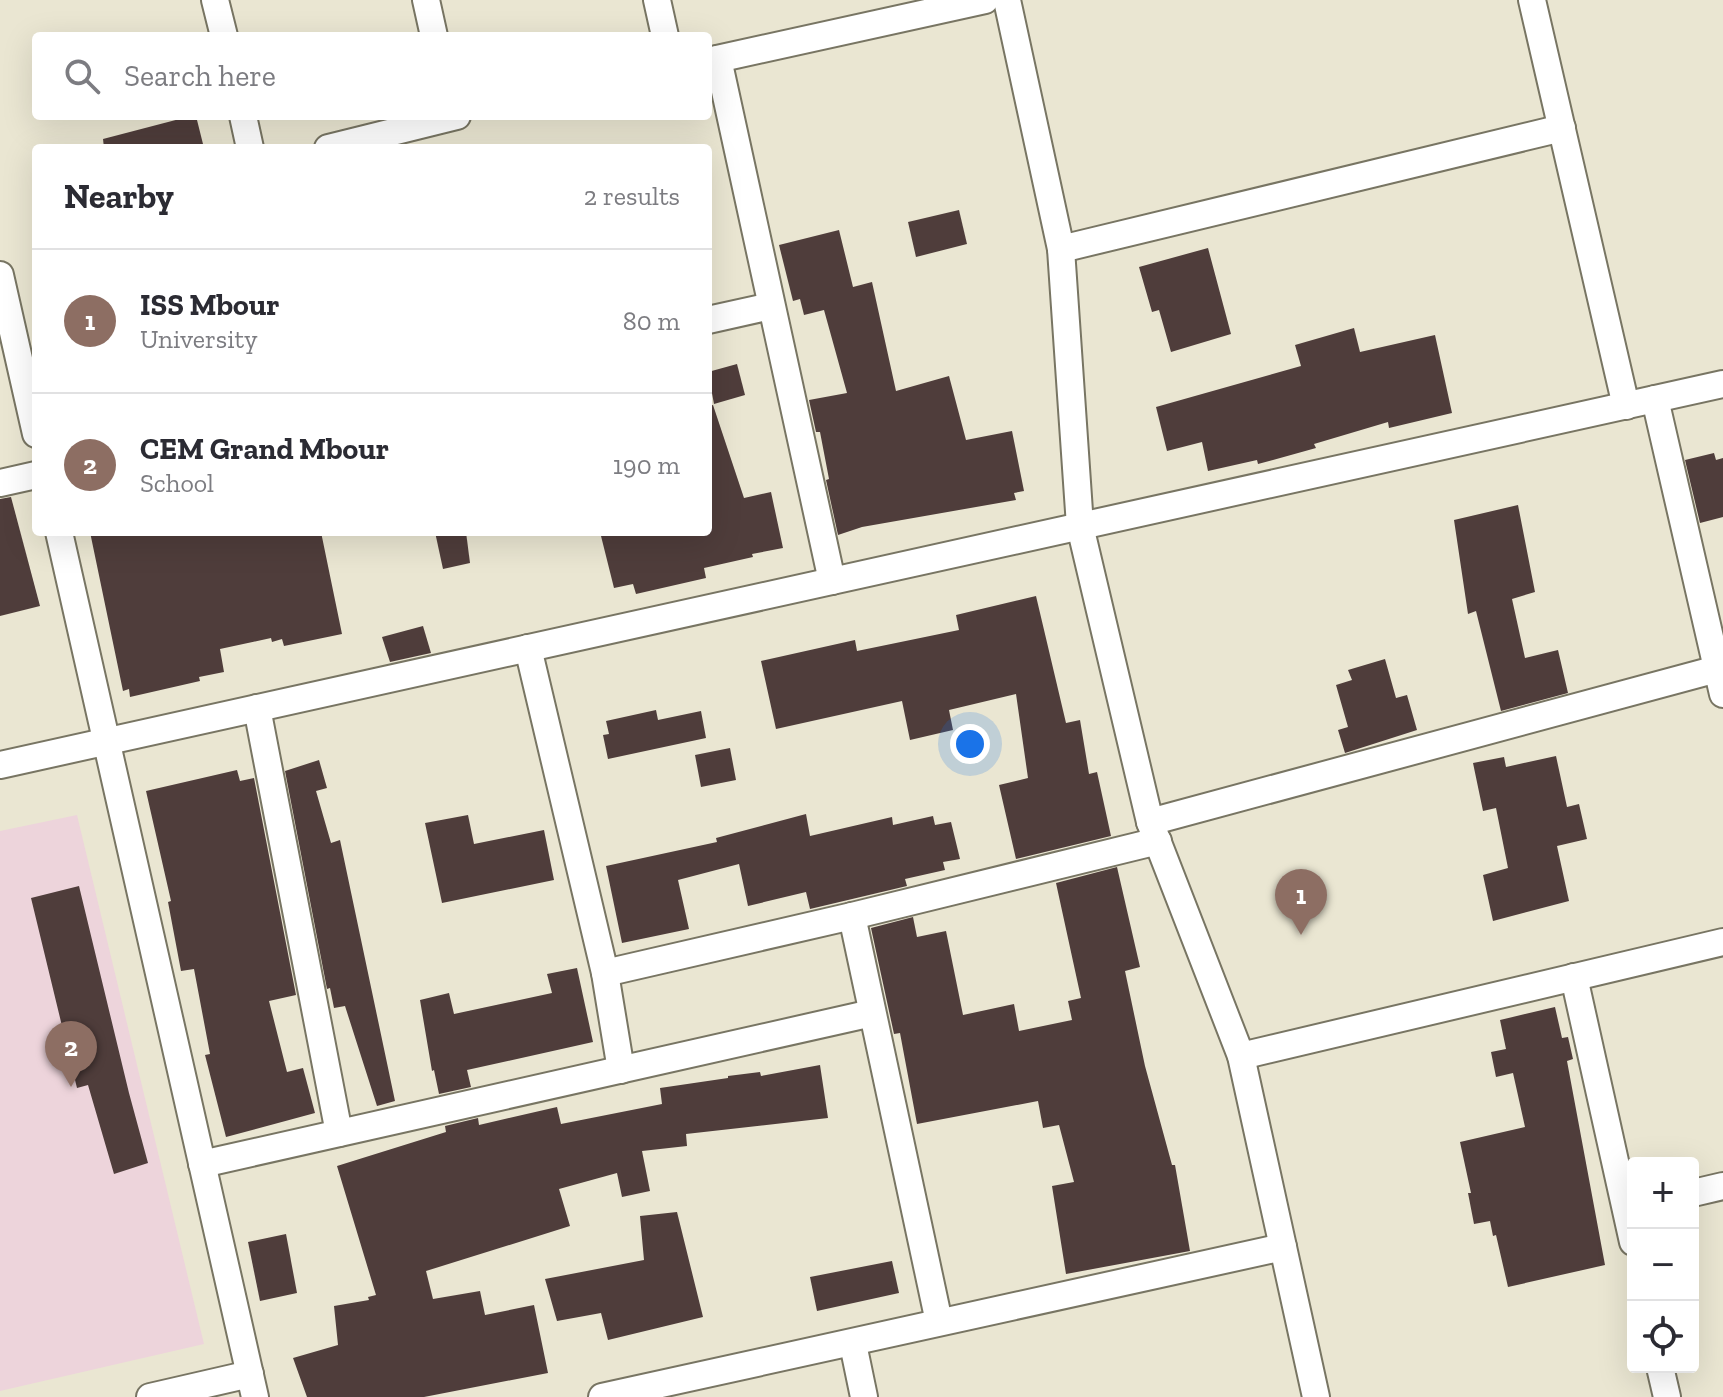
<!DOCTYPE html>
<html lang="en">
<head>
<meta charset="utf-8">
<style>
	:root { --surface:#fff; --page:#f7f7f7; --text:#2b2b33; --muted:#7c7c81; --line:#e1e1e2; --accent:#d24368 }
	body { margin:0; font-family:"Zilla Slab",serif; background:var(--page); color:var(--text) }
	.controls { position:absolute; right:24px; bottom:24px; display:grid; overflow:hidden; border-radius:8px; box-shadow:0 8px 32px #0002 }
	.controls button { width:72px; height:72px; display:grid; place-items:center; padding:0; border:0; border-bottom:2px solid var(--line); background:var(--surface); color:var(--text); font:40px sans-serif }
	.you { position:absolute; left:970px; top:744px; width:28px; height:28px; margin:-20px; border:6px solid #fff; border-radius:50%; background:#1a73e8; box-shadow:0 0 0 12px #1a73e833 }
	.badge { display:grid; place-items:center; width:52px; height:52px; border-radius:50%; background:var(--accent); color:#fff; font-size:26px; font-weight:700 }
	.pin { position:absolute; translate:-50% -66px; filter:drop-shadow(0 2px 4px #0008) }
	.pin::after { content:''; position:absolute; top:42px; width:28px; height:24px; background:inherit; clip-path:polygon(0 0,100% 0,50% 100%) }
	.list { margin:0; padding:0; list-style:none }
	h2 { display:flex; justify-content:space-between; align-items:center; height:104px; margin:0; padding:0 32px; font-size:34px }
	h2 small { font-size:26px; font-weight:400; color:var(--muted) }
	.list li { display:grid; grid-template-columns:52px 1fr auto; gap:24px; align-items:center; box-sizing:border-box; height:144px; padding:0 32px; border-top:2px solid var(--line) }
	.list b { display:block; font-size:30px; white-space:nowrap }
	.list p { margin:0; font-size:26px; white-space:nowrap; color:var(--muted) }
	.list em { font-size:26px; font-style:normal; color:var(--muted) }
	.icon { flex:none; width:44px; height:44px; fill:none; stroke:currentColor; stroke-width:2; stroke-linecap:round; stroke-linejoin:round }
	.map { position:relative; flex:none; width:1723px; height:1397px; overflow:hidden }
	.search { position:absolute; background:var(--surface); box-shadow:0 8px 32px #0002; left:32px; top:32px; width:680px; height:88px; display:flex; align-items:center; gap:20px; box-sizing:border-box; padding:0 28px; border-radius:8px; color:var(--muted); font-size:30px }
	.panel { position:absolute; background:var(--surface); box-shadow:0 8px 32px #0002; left:32px; top:144px; width:680px; height:392px; border-radius:8px }
	.map>svg:first-child { display:block }
</style>
</head>
<body>
<div class="map">
<svg width="1723" height="1397" viewBox="0 0 1723 1397">
	<rect width="100%" height="100%" fill="#eae6d2"/>
	<!-- education -->
	<path fill="#edd4db" d="M77 815 204 1344 0 1391V831Z"/>
	<!-- building -->
	<g fill="#4f3d3b">
		<path d="M191 116H196L204 148H104L103 139Z"/>
		<path d="M959 210 967 244 916 257 908 222Z"/>
		<path d="M839 230 853 287 872 282 896 391 949 376 966 440 1012 431 1024 491 1014 493 1016 500 862 527 838 535 826 480 829 479 820 432H816L809 400 847 393 824 310 804 315 800 299 793 301 779 245Z"/>
		<path d="M1208 248 1231 334 1171 352 1159 310 1152 312 1139 267Z"/>
		<path d="M1354 328 1360 352 1435 335 1452 413 1389 428 1388 422 1314 444 1316 448 1273 460 1258 464 1257 460 1208 471 1202 442 1167 451 1156 407 1301 366 1295 345Z"/>
		<path d="M737 364 745 395 714 404 708 372Z"/>
		<path d="M713 405 744 498 771 492 783 548 752 554 753 557 704 568 706 578 636 594 633 584 614 588 600 532H708V406Z"/>
		<path d="M1714 453 1716 460 1723 458V517L1700 523 1685 460Z"/>
		<path d="M11 497 40 606 0 616V499Z"/>
		<path d="M1518 505 1535 592 1512 599 1525 658 1558 650 1568 693 1501 711 1476 611 1468 614 1454 520Z"/>
		<path d="M90 532H321L342 634 284 646 282 639 272 642 271 638 220 649 224 672 199 677 200 681 130 697 129 689 123 691Z"/>
		<path d="M435 532H466L470 563 443 569Z"/>
		<path d="M1036 596 1066 723 1080 720 1089 774 1097 772 1111 836 1016 859 999 785 1028 778 1016 694 949 710 953 730 910 740 902 701 776 729 761 661 855 640 857 651 959 630 956 615Z"/>
		<path d="M423 626 431 653 390 662 382 637Z"/>
		<path d="M1385 659 1396 698 1407 695 1417 730 1345 753 1338 730 1348 727 1336 685 1352 680 1348 670Z"/>
		<path d="M656 710 658 720 701 711 706 738 608 759 603 735 609 734 606 721Z"/>
		<path d="M730 748 736 780 701 787 695 755Z"/>
		<path d="M1556 756 1567 807 1579 804 1587 839 1557 846 1569 901 1493 921 1483 875 1508 868 1496 808 1483 811 1473 763 1504 757 1506 767Z"/>
		<path d="M319 760 327 788 316 791 331 843 340 840 395 1101 377 1106 345 1006 334 1008 330 988 327 989 285 771Z"/>
		<path d="M237 770 240 781 254 778 296 995 269 1001 287 1072 303 1068 315 1113 226 1137 205 1055 210 1054 194 969 181 971 168 902 171 901 146 791Z"/>
		<path d="M806 814 810 836 892 817 893 825 933 816 935 825 951 822 960 859 943 862 945 870 905 879 907 886 810 909 806 892 748 906 739 864 678 880 689 929 622 943 606 866 717 842 716 838Z"/>
		<path d="M468 815 474 844 544 830 554 880 442 903 425 823Z"/>
		<path d="M1117 867 1140 967 1125 971 1145 1066 1172 1165H1175L1190 1251 1066 1274 1052 1186 1074 1182 1059 1125 1043 1128 1038 1101 917 1124 900 1033 894 1034 871 928 913 917 917 937 946 931 963 1015 1014 1004 1019 1031 1072 1020 1068 1001 1081 998 1056 883Z"/>
		<path d="M79 886 129 1093 148 1163 114 1174 88 1085 77 1088 31 898Z"/>
		<path d="M577 968 593 1042 467 1070 471 1087 439 1094 434 1070 432 1071 420 1000 449 993 454 1014 552 993 547 974Z"/>
		<path d="M1555 1007 1562 1038 1568 1037 1573 1059 1567 1061 1605 1265 1508 1287 1496 1235 1493 1236 1490 1221 1474 1224 1468 1193H1471L1460 1142 1525 1127 1513 1073 1496 1077 1491 1052 1506 1049 1500 1020Z"/>
		<path d="M820 1065 828 1118 686 1134 687 1146 642 1151 650 1191 622 1197 617 1173 559 1189 570 1226 426 1271 433 1299 480 1291 485 1315 534 1305 548 1373 424 1397H307L293 1358 338 1345 334 1306 369 1300 368 1297 376 1295 337 1166 446 1132 445 1126 478 1118 479 1125 557 1107 561 1124 662 1104 660 1088 728 1078V1076L760 1072 761 1076Z"/>
		<path d="M677 1212 703 1317 608 1340 601 1313 557 1321 545 1279 644 1260 640 1216Z"/>
		<path d="M286 1234 297 1293 260 1301 248 1242Z"/>
		<path d="M892 1261 899 1293 817 1311 810 1277Z"/>
	</g>
	<g fill="none" stroke-linecap="round" stroke-linejoin="round">
		<defs>
			<g id="street">
				<path d="M215 0 224 36"/>
				<path d="M426 0 434 36"/>
				<path d="M657 0 665 36"/>
				<path d="M1007 0 1061 249 1080 526 1150 822 1241 1056 1316 1397"/>
				<path d="M1532 0 1626 406"/>
				<path d="M718 59 832 581"/>
				<path d="M708 61 985 0"/>
				<path d="M243 116 250 148"/>
				<path d="M328 148 457 116"/>
				<path d="M1061 249 1562 128"/>
				<path d="M0 275 36 434"/>
				<path d="M708 320 771 306"/>
				<path d="M1655 399 1723 694"/>
				<path d="M0 483 36 475"/>
				<path d="M59 532 255 1397"/>
				<path d="M528 648 605 973 621 1070"/>
				<path d="M257 708 339 1133"/>
				<path d="M0 765 1723 384"/>
				<path d="M1150 822 1717 669"/>
				<path d="M852 916 939 1322"/>
				<path d="M605 973 852 916 1158 841"/>
				<path d="M1574 977 1633 1242"/>
				<path d="M1241 1056 1723 942"/>
				<path d="M202 1164 872 1013"/>
				<path d="M1693 1193 1723 1186"/>
				<path d="M853 1344 864 1397"/>
				<path d="M1660 1367 1667 1397"/>
				<path d="M150 1397 250 1374"/>
				<path d="M602 1397 1283 1247"/>
			</g>
		</defs>
		<!-- street casing -->
		<use href="#street" stroke="#787563" stroke-width="30"/>
		<!-- street -->
		<use href="#street" stroke="#fff" stroke-width="26"/>
	</g>
</svg>
<div class="controls">
<button>+</button>
<button>−</button>
<button><svg class="icon" aria-label="locate" viewBox="0 0 24 24"><circle cx="12" cy="12" r="6"/><path d="M12 2v4M12 18v4M2 12h4M18 12h4"/></svg></button>
</div>
<div class="you"></div>
<div class="pin badge" style="left:1301px;top:935px;background:#8d6e63">1</div>
<div class="pin badge" style="left:71px;top:1087px;background:#8d6e63">2</div>
<div class="search"><svg class="icon" aria-label="search" viewBox="0 0 24 24"><circle cx="10" cy="10" r="6"/><path d="M15 15l6 6"/></svg>Search here</div>
<section class="panel">
<h2>Nearby<small>2 results</small></h2>
<ul class="list">
<li><span class="badge" style="background:#8d6e63">1</span><div><b>ISS Mbour</b><p>University</p></div><em>80 m</em></li>
<li><span class="badge" style="background:#8d6e63">2</span><div><b>CEM Grand Mbour</b><p>School</p></div><em>190 m</em></li>
</ul>
</section>
</div>
</body>
</html>
